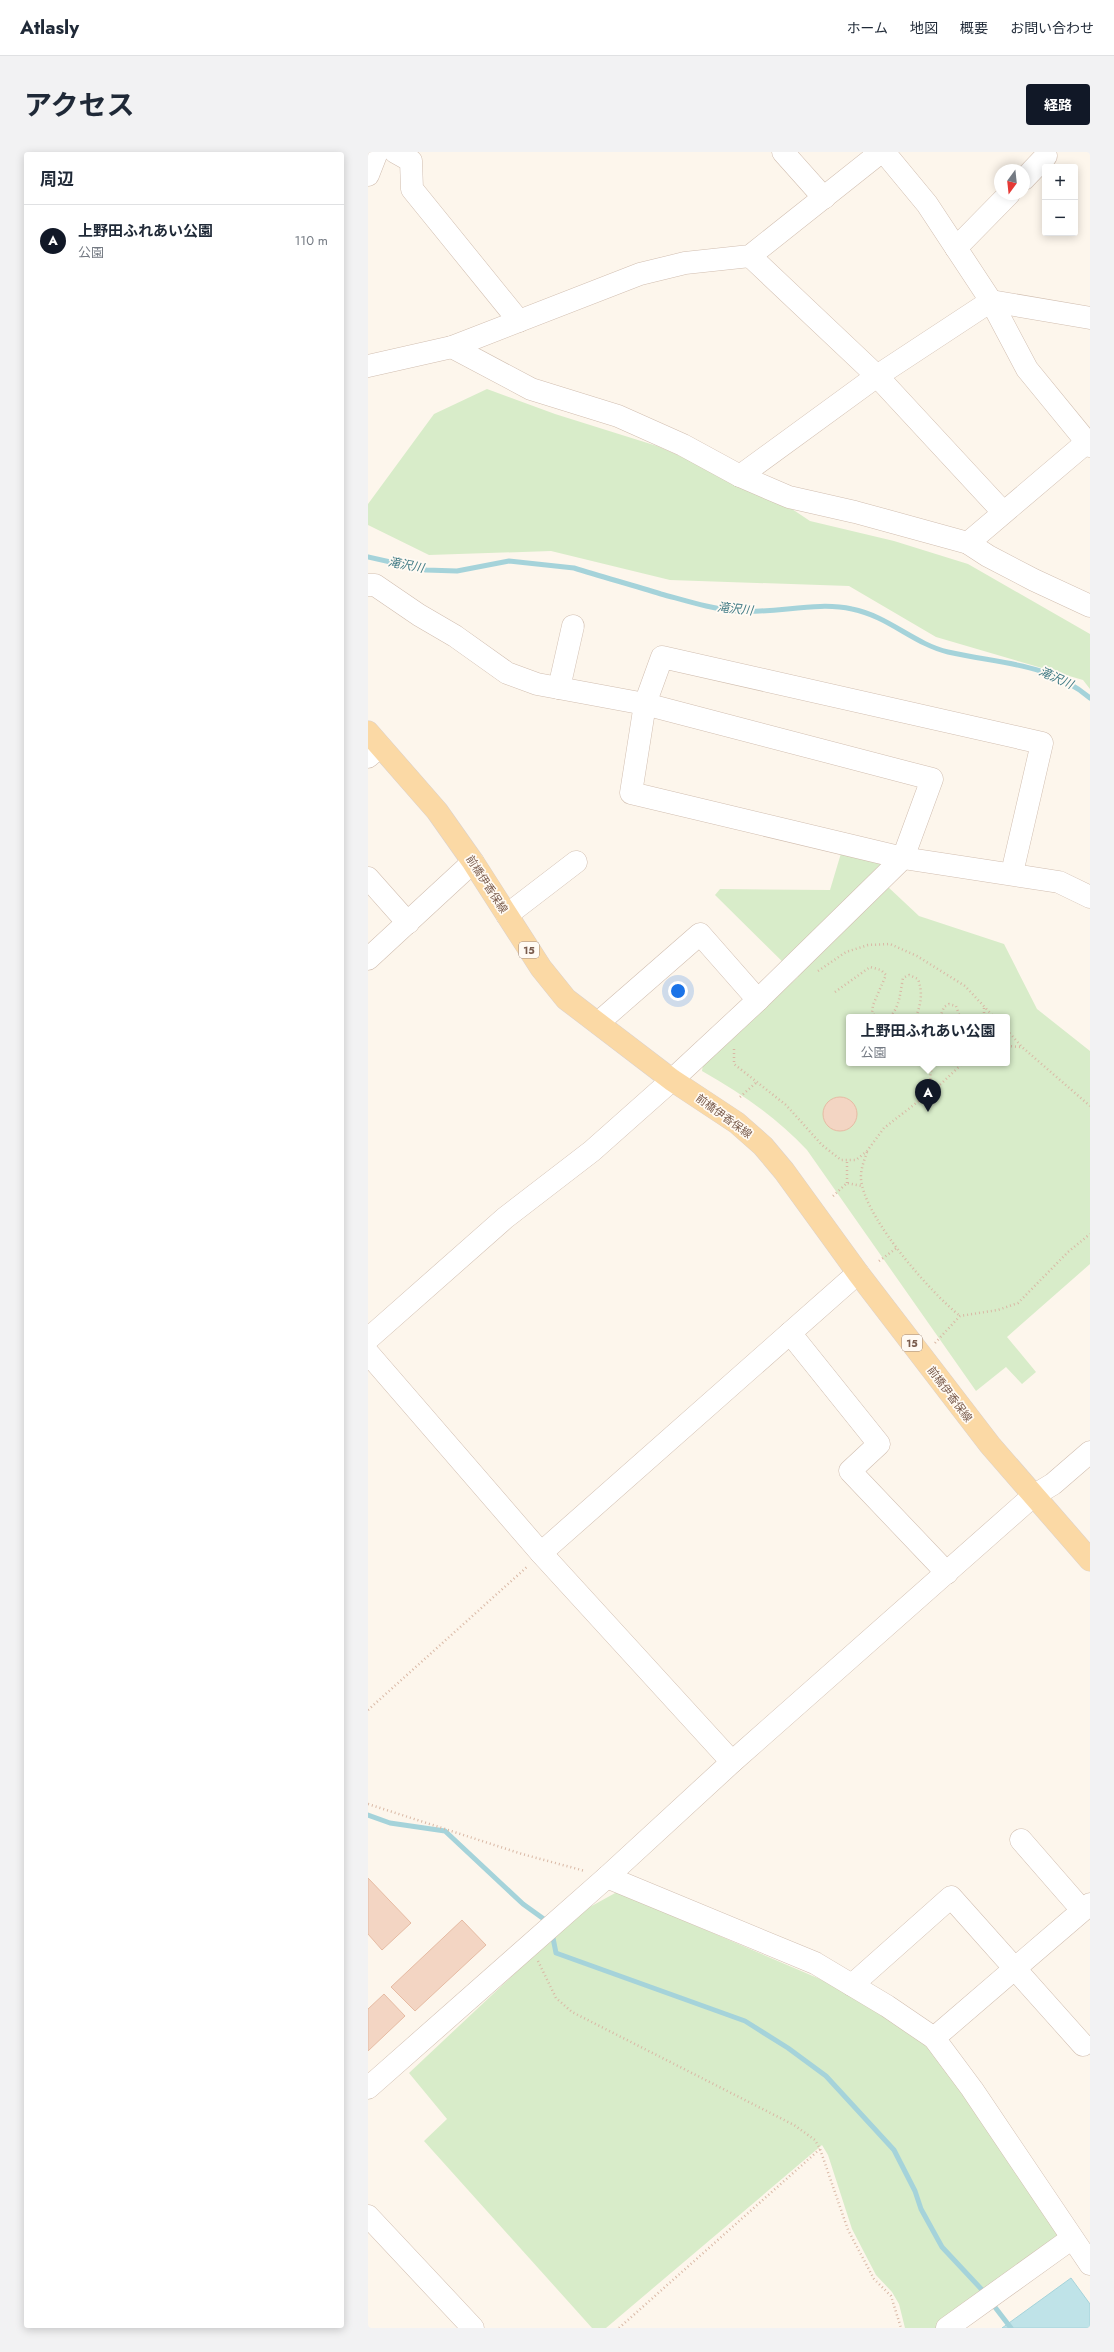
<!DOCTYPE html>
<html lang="ja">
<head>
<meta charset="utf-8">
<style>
	:root { --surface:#fff; --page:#f2f2f3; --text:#1f2937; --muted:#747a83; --line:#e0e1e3; --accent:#111827 }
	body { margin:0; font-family:Jost,"Noto Sans JP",sans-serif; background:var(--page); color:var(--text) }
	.controls { position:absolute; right:12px; top:12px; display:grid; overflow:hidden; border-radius:4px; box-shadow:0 2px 10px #0003 }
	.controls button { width:36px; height:36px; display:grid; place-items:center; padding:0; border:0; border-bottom:1px solid var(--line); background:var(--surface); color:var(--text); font:20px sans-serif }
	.compass { position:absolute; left:626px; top:12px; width:36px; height:36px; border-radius:50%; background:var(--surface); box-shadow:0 2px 10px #0003; rotate:195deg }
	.you { position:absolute; left:310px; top:839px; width:14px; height:14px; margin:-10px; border:3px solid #fff; border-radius:50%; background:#1a73e8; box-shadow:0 0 0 6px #1a73e833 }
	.badge { display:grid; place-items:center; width:26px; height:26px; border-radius:50%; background:var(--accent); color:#fff; font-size:13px; font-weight:700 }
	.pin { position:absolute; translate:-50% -33px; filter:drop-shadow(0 1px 2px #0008) }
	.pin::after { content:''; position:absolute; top:21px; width:14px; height:12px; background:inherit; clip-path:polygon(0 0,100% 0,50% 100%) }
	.popup { position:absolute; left:478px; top:862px; width:164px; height:52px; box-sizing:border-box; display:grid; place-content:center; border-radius:4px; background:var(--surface); filter:drop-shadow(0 1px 3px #0005); font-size:13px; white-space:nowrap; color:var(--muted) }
	.popup b { font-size:15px; color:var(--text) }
	.popup::after { content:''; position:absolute; left:50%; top:100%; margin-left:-8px; border:8px solid transparent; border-top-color:var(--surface) }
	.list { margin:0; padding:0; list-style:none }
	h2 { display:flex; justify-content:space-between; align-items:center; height:52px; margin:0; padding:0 16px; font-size:17px }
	h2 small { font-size:13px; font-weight:400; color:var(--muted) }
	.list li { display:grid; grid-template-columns:26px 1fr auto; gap:12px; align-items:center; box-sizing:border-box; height:72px; padding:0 16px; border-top:1px solid var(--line) }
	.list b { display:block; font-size:15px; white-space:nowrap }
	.list p { margin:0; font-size:13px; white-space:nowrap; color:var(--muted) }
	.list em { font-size:13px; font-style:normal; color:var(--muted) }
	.map { position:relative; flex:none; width:722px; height:2176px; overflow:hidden; border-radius:4px }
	header { display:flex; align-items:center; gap:24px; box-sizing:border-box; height:56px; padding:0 20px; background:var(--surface); border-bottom:1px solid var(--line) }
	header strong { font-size:19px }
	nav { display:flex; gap:22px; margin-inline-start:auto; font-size:14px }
	.intro { display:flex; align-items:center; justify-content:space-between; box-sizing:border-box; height:96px; padding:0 24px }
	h1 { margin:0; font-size:28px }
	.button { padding:10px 18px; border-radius:4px; background:var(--accent); color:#fff; font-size:14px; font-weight:700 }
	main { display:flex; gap:24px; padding:0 24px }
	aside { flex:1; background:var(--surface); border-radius:4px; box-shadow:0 2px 10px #0003 }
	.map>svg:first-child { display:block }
</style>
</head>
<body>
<header>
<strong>Atlasly</strong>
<nav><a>ホーム</a><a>地図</a><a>概要</a><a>お問い合わせ</a></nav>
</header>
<div class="intro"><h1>アクセス</h1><a class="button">経路</a></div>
<main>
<aside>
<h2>周辺<small></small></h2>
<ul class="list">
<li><span class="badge">A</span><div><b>上野田ふれあい公園</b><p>公園</p></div><em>110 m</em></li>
</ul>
</aside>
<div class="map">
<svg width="722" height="2176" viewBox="0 0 722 2176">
	<rect width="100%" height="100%" fill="#fdf6ec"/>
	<!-- green -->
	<g fill="#d8ecc9" fill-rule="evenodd">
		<path d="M119 237 187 262 289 294 406 345 442 369 526 389 600 412 722 482V537L715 528 568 485 481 434 302 428 183 399 61 403 0 373V352L66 262Z"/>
		<path d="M474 698 521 710 519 734 551 764 636 792 669 857 722 899V1112L639 1185 668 1220 654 1232 638 1215 608 1239 439 998C408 965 373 941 334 919L335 912 430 825 347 743 352 737 462 738ZM481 865H639V911H481Z"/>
		<path d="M249 1740 487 1842 560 1890 694 2087 569 2176H537L531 2152 524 2140 508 2123 484 2077 460 2003 454 1993 238 2176H224L56 1989 79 1967 41 1921 211 1761Z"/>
	</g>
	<!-- water -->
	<path fill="#bfe3e8" stroke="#a5d3da" d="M703 2126 722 2152V2176H634Z"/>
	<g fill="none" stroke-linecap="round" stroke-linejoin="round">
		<!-- stream -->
		<g stroke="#a5d3da" stroke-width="5">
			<path d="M0 405 58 418 89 419 141 409 206 416C235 425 264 433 293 442 319 449 343 457 370 459 407 462 448 449 484 457 520 464 546 492 580 500 632 512 679 510 722 546"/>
			<path d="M0 1663 22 1671 77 1679 155 1752 180 1770"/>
			<path d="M184 1781 188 1801 377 1869 420 1896 458 1924 526 1998 547 2039 553 2057 574 2095 617 2141"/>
			<path d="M623 2150 643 2176"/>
		</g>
	</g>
	<!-- building -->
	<g fill="#f3d5c3" stroke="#e6bba3">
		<circle cx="472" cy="962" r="17"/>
		<path d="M0 1726 43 1771 14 1798 0 1782Z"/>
		<path d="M94 1768 118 1793 47 1859 23 1835Z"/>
		<path d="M16 1842 37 1864 0 1899V1857Z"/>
	</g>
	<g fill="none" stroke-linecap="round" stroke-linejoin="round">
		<defs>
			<g id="minor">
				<path d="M27 0 43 9 44 37 151 169"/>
				<path d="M415 0 456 46"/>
				<path d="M516 0 559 52 623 149 659 217 722 294"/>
				<path d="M0 23 9 0"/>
				<path d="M656 27 678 4"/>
				<path d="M588 96 641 42"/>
				<path d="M382 104 509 224 635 360"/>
				<path d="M84 195 163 237 250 264 315 293 372 324 421 345 487 360 600 391 620 404 666 428 722 454"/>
				<path d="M0 214 84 195 272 122 317 111 382 104 513 0"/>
				<path d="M372 324 509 224 623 149 722 166"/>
				<path d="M600 391 719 290"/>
				<path d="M0 433H7L51 463 87 484 139 521 169 532 277 552 564 627 535 706 390 848 304 928 224 999 137 1066 0 1187"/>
				<path d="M191 536 205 474"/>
				<path d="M0 605 12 594"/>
				<path d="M644 721 674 591 294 505 277 552 263 641 535 706 691 730 722 745"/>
				<path d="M0 726 40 771"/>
				<path d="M139 763 208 710"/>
				<path d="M0 807 105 710"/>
				<path d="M230 871 332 782 390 848"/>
				<path d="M422 1181 511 1292 482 1319 579 1421"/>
				<path d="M0 1201 173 1401 364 1610"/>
				<path d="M173 1401 490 1121"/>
				<path d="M653 1688 714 1758"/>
				<path d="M239 1725 447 1811 519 1854 566 1886 604 1937 722 2112"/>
				<path d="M484 1833 583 1745 715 1893"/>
				<path d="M566 1886 722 1752"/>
				<path d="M0 1936 239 1725 364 1610 665 1344 685 1332 722 1300"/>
				<path d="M0 2064 105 2176"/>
				<path d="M579 2176 703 2087"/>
			</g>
			<path id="major" d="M0 580 69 659 105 710 173 816 198 847 304 928 369 971 395 994 416 1019 490 1121 622 1293 722 1408"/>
		</defs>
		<!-- minor casing -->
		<use href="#minor" stroke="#d1beb0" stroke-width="23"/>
		<!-- major casing -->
		<use href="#major" stroke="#dad1cd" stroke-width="23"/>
		<!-- path -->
		<g stroke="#d9b8a5" stroke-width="2.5" stroke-dasharray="1 3" stroke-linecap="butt">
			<path d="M450 819 478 800 500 793 522 792 549 804 597 834 626 865"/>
			<path d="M467 840 502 815 513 818 518 823 505 853 504 861 508 865"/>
			<path d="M616 856V865"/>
			<path d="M522 865C532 854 532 841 535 826L541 823 550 827C555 841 553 851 548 865"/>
			<path d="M572 865 576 855 581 852 588 854 592 865"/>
			<path d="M639 878 654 895 722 954"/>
			<path d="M639 894 653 895"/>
			<path d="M366 897V912L418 953 454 993 473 1008H488L499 999 516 976 574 931 595 911"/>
			<path d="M539 913 541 911"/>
			<path d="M565 939C561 928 561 920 567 911"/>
			<path d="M372 945 390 929"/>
			<path d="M499 1000C495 1012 491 1021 494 1033 502 1071 562 1140 592 1164"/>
			<path d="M479 1031V1008"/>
			<path d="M465 1044 479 1031 494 1034"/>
			<path d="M511 1109 530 1095"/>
			<path d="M567 1191 592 1164 630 1158 650 1151 700 1100 722 1082"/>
			<path d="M0 1558 160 1414"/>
			<path d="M0 1652 154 1702 217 1719"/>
			<path d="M170 1809 188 1846 204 1860 426 1973 447 1988 452 1997 480 2078 506 2127 523 2144 533 2176"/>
			<path d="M251 2176 452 1997"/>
		</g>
		<!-- minor -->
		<use href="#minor" stroke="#fff" stroke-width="22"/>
		<!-- major -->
		<use href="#major" stroke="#fbd9a5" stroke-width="22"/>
	</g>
	<g text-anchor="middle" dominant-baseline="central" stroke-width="3.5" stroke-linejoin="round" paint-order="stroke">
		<!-- shield labels -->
		<g fill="#fffaf3" stroke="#a28b7f" stroke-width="1">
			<rect x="151" y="790" width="20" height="16" rx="3"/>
			<rect x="534" y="1183" width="20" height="16" rx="3"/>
		</g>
		<g font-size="10" font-weight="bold" fill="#7a5c4d">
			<text x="161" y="798">15</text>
			<text x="544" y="1191">15</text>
		</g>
		<!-- street labels -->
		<g font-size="11" fill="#7a5c4d" stroke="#fffaf3">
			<text transform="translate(119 732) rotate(57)">前橋伊香保線</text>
			<text transform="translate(356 964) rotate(36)">前橋伊香保線</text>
			<text transform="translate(582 1242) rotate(53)">前橋伊香保線</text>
		</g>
		<!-- water labels -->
		<g font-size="12" font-style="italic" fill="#437c86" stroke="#fffaf3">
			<text transform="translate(38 413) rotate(11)">滝沢川</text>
			<text transform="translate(367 457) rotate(6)">滝沢川</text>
			<text transform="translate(688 526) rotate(24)">滝沢川</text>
		</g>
	</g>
</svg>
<div class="controls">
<button>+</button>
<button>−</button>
</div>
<svg class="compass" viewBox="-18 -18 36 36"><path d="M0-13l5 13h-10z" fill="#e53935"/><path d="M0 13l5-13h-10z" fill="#747a83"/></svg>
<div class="you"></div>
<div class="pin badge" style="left:560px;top:960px">A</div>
<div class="popup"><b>上野田ふれあい公園</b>公園</div>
</div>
</main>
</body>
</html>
